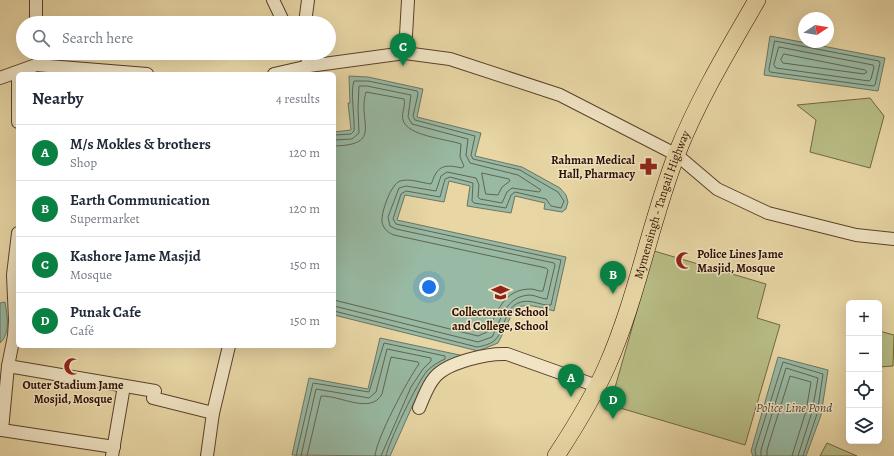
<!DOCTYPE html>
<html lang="en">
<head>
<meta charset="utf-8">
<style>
	:root { --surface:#fff; --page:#f2f2f3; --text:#1f2937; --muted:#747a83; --line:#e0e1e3; --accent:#0b8043 }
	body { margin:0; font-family:Alegreya,serif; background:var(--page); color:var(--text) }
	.controls { position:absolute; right:12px; bottom:12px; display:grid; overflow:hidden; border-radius:6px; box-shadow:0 4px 16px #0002 }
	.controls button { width:36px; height:36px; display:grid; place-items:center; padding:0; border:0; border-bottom:1px solid var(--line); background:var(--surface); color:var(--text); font:20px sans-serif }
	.compass { position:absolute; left:798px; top:12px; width:36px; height:36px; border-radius:50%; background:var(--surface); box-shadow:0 4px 16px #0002; rotate:78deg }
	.you { position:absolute; left:429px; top:287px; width:14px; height:14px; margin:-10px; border:3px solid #fff; border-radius:50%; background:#1a73e8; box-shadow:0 0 0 6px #1a73e833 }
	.badge { display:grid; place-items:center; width:26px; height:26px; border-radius:50%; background:var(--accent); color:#fff; font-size:13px; font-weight:700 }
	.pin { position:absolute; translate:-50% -33px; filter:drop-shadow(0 1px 2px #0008) }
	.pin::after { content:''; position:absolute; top:21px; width:14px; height:12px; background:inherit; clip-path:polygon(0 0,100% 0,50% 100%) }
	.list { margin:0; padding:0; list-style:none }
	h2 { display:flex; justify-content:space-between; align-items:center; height:52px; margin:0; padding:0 16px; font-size:17px }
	h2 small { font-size:13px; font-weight:400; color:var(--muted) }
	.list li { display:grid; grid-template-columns:26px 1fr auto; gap:12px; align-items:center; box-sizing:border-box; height:56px; padding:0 16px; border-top:1px solid var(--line) }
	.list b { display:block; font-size:15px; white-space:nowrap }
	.list p { margin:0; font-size:13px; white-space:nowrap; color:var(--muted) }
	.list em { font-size:13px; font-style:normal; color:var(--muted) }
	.icon { flex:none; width:22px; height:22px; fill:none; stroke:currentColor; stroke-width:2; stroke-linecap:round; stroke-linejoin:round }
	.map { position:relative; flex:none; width:894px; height:456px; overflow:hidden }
	.search { position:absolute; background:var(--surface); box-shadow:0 4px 16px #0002; left:16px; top:16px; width:320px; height:44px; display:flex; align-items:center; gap:10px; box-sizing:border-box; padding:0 14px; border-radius:22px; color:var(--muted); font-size:15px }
	.panel { position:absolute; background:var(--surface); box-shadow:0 4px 16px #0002; left:16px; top:72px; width:320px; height:276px; border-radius:6px }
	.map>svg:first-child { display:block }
</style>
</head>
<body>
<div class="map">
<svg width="894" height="456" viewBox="0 0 894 456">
	<rect width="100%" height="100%" fill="#e8d6a5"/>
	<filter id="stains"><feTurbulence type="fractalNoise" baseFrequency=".005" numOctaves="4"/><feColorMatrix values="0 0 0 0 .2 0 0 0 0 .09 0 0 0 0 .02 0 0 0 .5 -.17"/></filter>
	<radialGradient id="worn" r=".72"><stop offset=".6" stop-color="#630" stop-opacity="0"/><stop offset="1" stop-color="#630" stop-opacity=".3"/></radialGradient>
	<!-- green -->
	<g fill="#b8bd85" stroke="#726644">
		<path d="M870 98 884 116 870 168 810 152 816 120 797 105Z"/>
		<path d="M654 251 766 284 757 318 780 325 745 445 610 405Z"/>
		<path d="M879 331 894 335 893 366 879 367Z"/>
		<path d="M827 443 857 456H820Z"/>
	</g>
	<!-- water -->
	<g fill="#98b9a3" stroke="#6c7563">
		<path d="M770 36 885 58 878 91 764 75Z"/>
		<path d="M349 76 368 77 423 89 417 117 481 133 475 156 522 167 560 188 566 195 568 202 566 209 562 212 544 209 545 203 515 196 511 213 467 206 470 186 449 181 444 202 405 195 397 220 566 257 554 311C509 298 517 308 498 343L478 351 334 315V132L351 130 348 103H350Z"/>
		<path d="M5 302C7 315 11 333 0 343V303Z"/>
		<path d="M380 338 469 357 430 375 419 391 390 456 292 455 309 378 368 389Z"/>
		<path d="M778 357 828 370 821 415 806 456H753L751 451Z"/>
	</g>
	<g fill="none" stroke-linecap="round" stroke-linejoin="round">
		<!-- shore -->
		<g stroke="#626453" stroke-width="1">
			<path d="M775 41 879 61 880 63 875 85 873 86 770 72 769 70Z"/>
			<path d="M779 47 873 65 874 67 871 79 869 81 776 68 774 65Z"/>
			<path d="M784 54 865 70 867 72 864 74 783 63 781 60Z"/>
			<path d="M334 135 351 134 354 131C355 119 350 90 354 81H368L417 91 418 94 413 116 415 120 475 136 471 155 473 159 520 170 530 176 558 192 564 201 561 208 551 206 546 199 515 192 511 195 506 208 474 203 472 201 473 183 450 177 445 179 440 197 406 191 401 194 393 219 396 224 561 260 551 305C541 306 532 299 521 302 503 307 506 330 495 340 491 344 483 346 477 347L334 311"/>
			<path d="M334 140 352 139 359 133 358 108 359 86H367L411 95 408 117 412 124 468 139 466 155 470 163 518 175 541 190 539 192 512 188 507 192 502 203 480 199 478 197 479 185 476 178 447 172 441 176 436 191 406 186 399 188 388 217 390 226 396 229 554 263 555 265 547 299C541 299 536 295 529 295 505 297 502 318 492 337L478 342 334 306"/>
			<path d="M334 146C384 145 357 122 366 92L404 99C406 106 401 113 403 120 407 136 447 139 461 144L460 157 464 166 462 168C452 166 441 163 435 175 433 178 433 181 431 184 422 183 410 178 400 181 391 184 381 212 382 222 383 228 388 233 394 235L546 268 548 270 543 291C539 292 535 289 531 289 503 289 498 312 487 332L478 336 334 300"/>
			<path d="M482 173 509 179 510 181 502 187 498 195 486 194Z"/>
			<path d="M296 456 313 383 369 392 384 343 445 356V359C438 362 432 366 427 371 418 381 388 443 386 456"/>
			<path d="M301 456 316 389 369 398 376 392 387 349 431 358V361L423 369 411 387 381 456"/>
			<path d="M307 456 321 396C339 395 371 415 382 394L391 357 418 362 419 364C408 379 376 439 375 456"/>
			<path d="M756 456 755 450 783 362 823 374 817 414 803 456"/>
			<path d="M761 456V450L786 368 818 378 812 412 798 456"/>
			<path d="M767 456V450L790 376 811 382 806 411 792 456"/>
		</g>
		<defs>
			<g id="minor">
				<path d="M273 0 284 23"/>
				<path d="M36 23V0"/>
				<path d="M305 23 308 0"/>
				<path d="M306 53 309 66"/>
				<path d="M405 53 408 0"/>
				<path d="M18 72V122"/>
				<path d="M274 74 309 66 405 53 450 59 560 95 677 155 717 189 768 213 856 235 894 239"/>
				<path d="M0 78 36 65 147 74"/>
				<path d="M18 233 13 275 15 320 14 336 8 366 2 430 114 447"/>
				<path d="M8 366 155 391 153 398 213 413"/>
				<path d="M419 408C424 397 427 386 435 377 448 362 488 353 507 354L597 386"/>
				<path d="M112 456 124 386"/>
				<path d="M207 456 213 413 229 346"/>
			</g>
			<g id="highway">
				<path id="s1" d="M556 456C575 427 593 398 607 366 637 298 650 223 677 153 698 100 728 50 757 0"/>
			</g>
		</defs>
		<!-- minor casing -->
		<use href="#minor" stroke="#5a402c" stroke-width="14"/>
		<!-- highway casing -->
		<use href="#highway" stroke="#2b0e03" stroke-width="18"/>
		<!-- minor -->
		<use href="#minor" stroke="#f0e4c4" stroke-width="12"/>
		<!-- highway -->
		<use href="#highway" stroke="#e8d6a5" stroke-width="17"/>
	</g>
	<!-- icons -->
	<defs>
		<symbol id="pharmacy-bare" viewBox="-9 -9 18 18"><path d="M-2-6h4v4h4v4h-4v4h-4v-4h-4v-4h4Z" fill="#8f2418" stroke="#f0e4c4" stroke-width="2.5" paint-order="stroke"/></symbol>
		<symbol id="mosque-bare" viewBox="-9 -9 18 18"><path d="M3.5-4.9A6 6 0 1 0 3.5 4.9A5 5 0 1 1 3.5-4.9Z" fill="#8f2418" stroke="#f0e4c4" stroke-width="2.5" paint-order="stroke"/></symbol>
		<symbol id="school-bare" viewBox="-9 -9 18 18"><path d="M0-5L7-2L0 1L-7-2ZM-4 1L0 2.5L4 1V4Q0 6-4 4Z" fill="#8f2418" stroke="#f0e4c4" stroke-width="2.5" paint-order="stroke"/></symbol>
	</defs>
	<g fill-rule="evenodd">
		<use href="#pharmacy-bare" x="636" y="154" width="25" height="25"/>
		<use href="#mosque-bare" x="672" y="248" width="25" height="25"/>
		<use href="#school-bare" x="488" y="280" width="25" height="25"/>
		<use href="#mosque-bare" x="60" y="354" width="25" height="25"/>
	</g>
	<g text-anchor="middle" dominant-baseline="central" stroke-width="3" stroke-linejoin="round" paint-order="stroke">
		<!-- poi labels -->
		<g font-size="12" font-weight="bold" fill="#2b0e03" stroke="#f0e4c4">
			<text x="635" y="160" text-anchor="end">Rahman Medical<tspan x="635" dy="14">Hall, Pharmacy</tspan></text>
			<text x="697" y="254" text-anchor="start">Police Lines Jame<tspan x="697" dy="14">Masjid, Mosque</tspan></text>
			<text x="500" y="312">Collectorate School<tspan x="500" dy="14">and College, School</tspan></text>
			<text x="73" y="385">Outer Stadium Jame<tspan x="73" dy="14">Mosjid, Mosque</tspan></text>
		</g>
		<!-- street labels -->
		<g font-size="12" fill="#2b0e03" stroke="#f0e4c4">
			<text stroke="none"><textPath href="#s1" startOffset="274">Mymensingh - Tangail Highway</textPath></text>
		</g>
		<!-- water labels -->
		<g font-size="13" font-style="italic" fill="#514a3b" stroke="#f0e4c4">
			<text x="794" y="407">Police Line Pond</text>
		</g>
	</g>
	<rect width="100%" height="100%" filter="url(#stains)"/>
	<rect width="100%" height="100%" fill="url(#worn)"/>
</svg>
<div class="controls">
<button>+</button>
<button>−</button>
<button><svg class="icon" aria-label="locate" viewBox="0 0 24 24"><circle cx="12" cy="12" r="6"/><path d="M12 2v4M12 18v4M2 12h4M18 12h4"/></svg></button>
<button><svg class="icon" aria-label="layers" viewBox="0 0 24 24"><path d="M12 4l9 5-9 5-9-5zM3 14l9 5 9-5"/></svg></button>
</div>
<svg class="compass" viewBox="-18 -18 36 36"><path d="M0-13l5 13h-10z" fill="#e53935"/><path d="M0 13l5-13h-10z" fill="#747a83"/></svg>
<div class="you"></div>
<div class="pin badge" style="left:571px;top:397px">A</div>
<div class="pin badge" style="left:613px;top:294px">B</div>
<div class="pin badge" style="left:403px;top:66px">C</div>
<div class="pin badge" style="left:613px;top:419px">D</div>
<div class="search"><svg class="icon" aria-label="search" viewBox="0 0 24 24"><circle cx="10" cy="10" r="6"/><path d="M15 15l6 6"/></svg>Search here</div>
<section class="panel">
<h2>Nearby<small>4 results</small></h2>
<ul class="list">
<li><span class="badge">A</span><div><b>M/s Mokles &amp; brothers</b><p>Shop</p></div><em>120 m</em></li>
<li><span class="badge">B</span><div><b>Earth Communication</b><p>Supermarket</p></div><em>120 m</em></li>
<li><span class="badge">C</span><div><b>Kashore Jame Masjid</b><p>Mosque</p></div><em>150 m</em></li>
<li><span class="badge">D</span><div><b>Punak Cafe</b><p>Café</p></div><em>150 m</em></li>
</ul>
</section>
</div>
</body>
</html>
